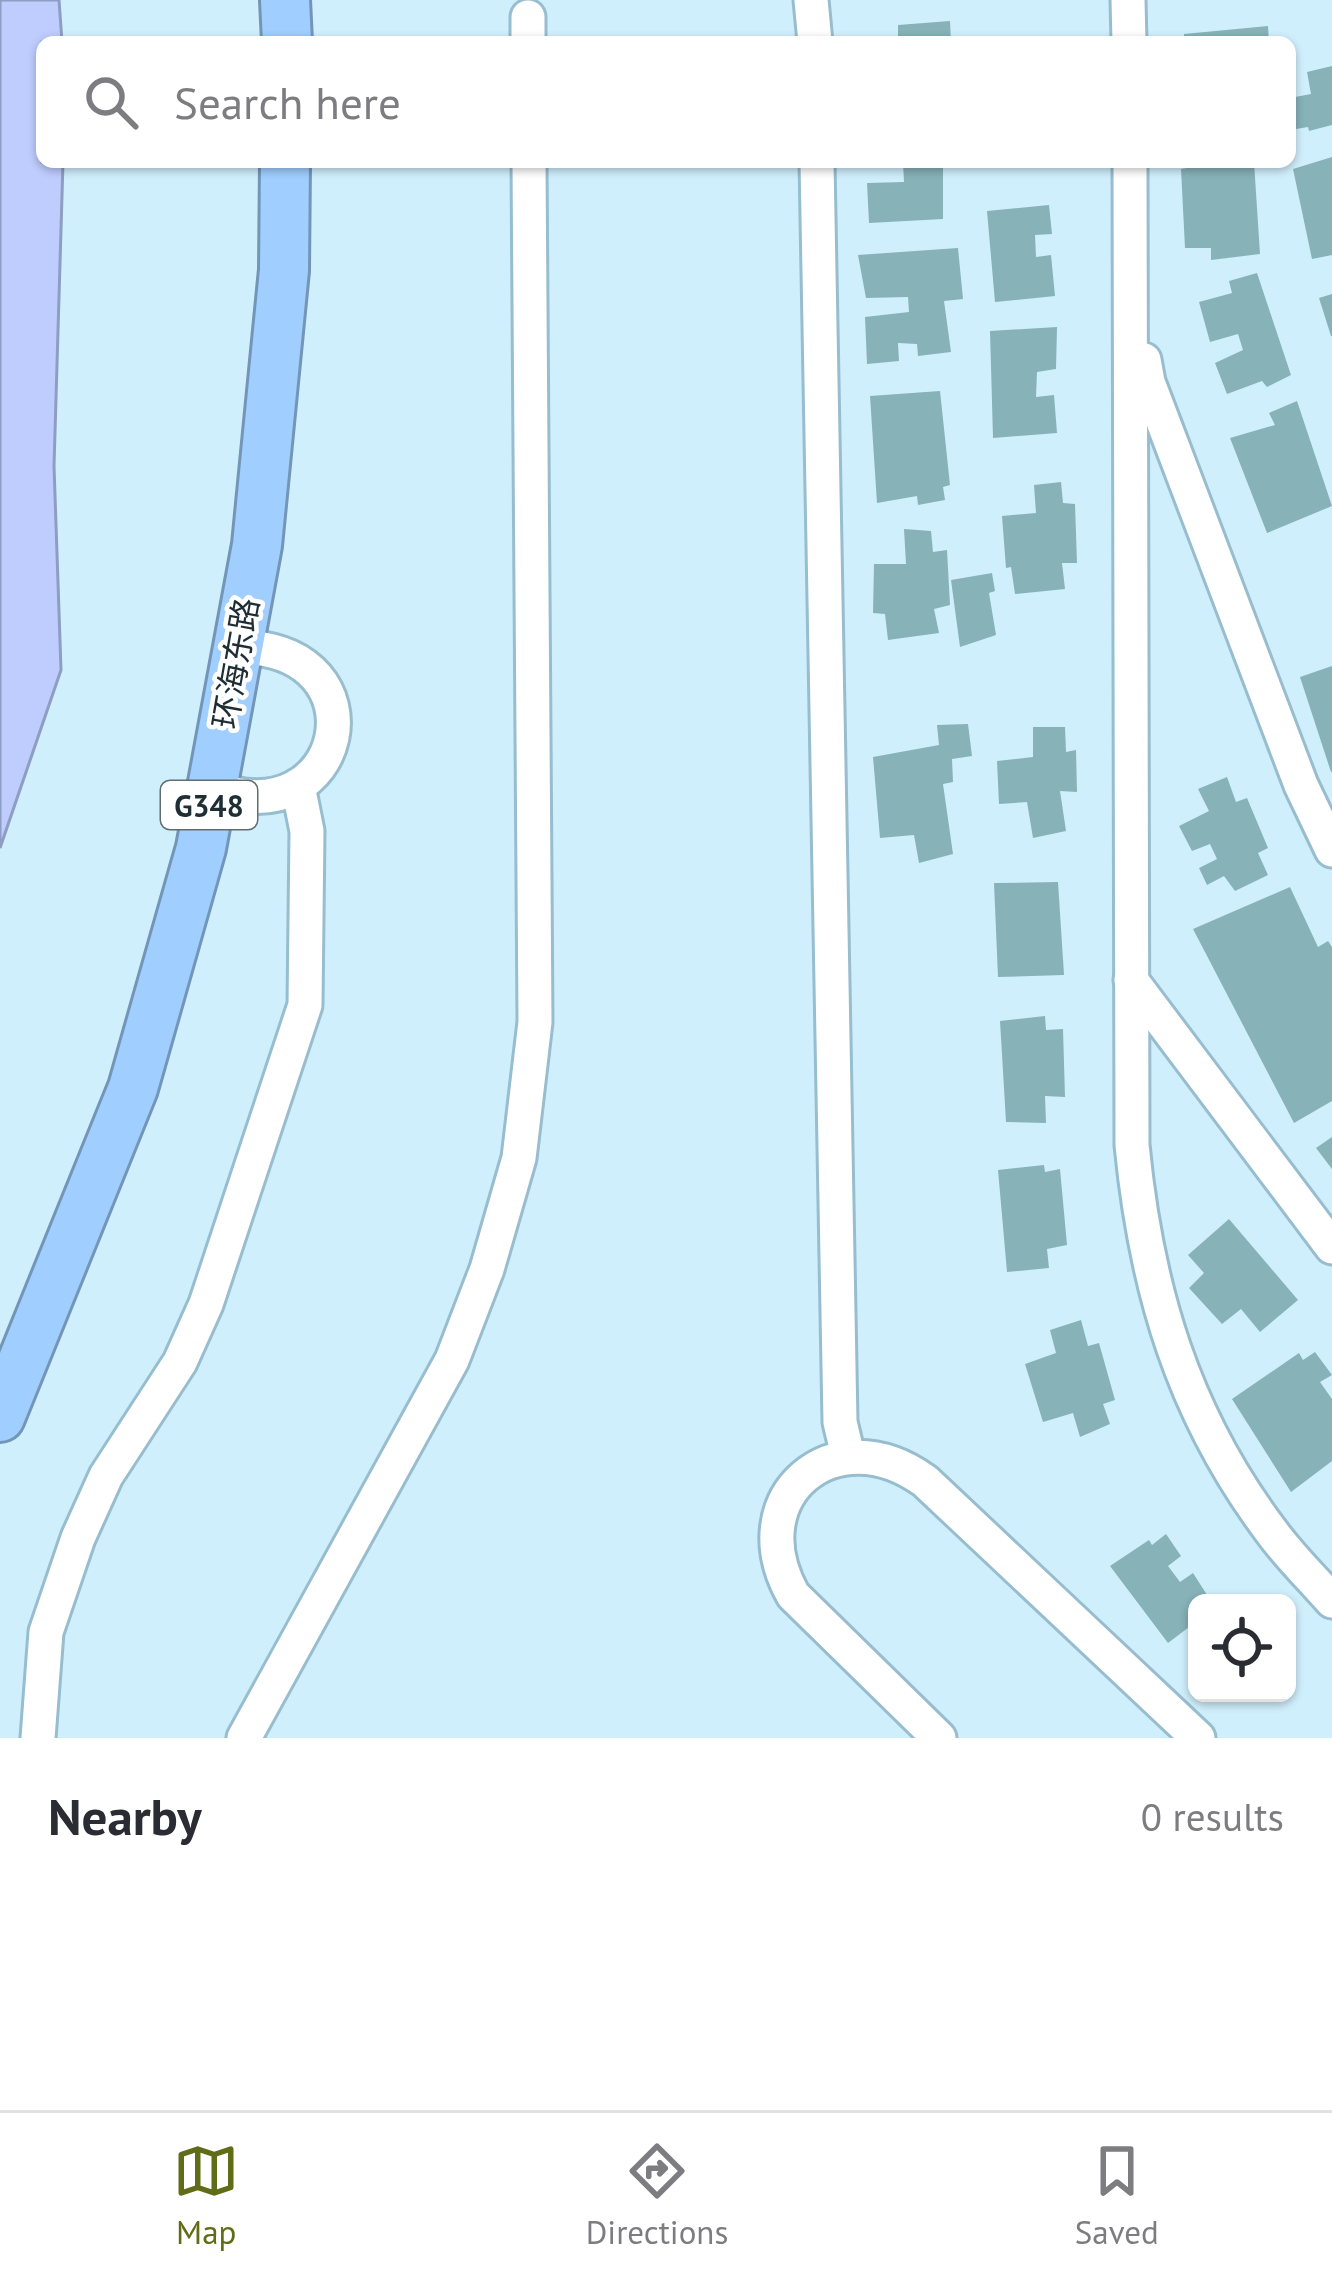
<!DOCTYPE html>
<html lang="en">
<head>
<meta charset="utf-8">
<style>
	:root { --surface:#fff; --page:#f2f2f3; --text:#2b2b33; --muted:#7c7c81; --line:#e1e1e2; --accent:#616d16 }
	body { margin:0; font-family:"PT Sans","Noto Sans SC",sans-serif; background:var(--page); color:var(--text) }
	.controls { position:absolute; right:36px; bottom:36px; display:grid; overflow:hidden; border-radius:18px; box-shadow:0 3px 9px #0004 }
	.controls button { width:108px; height:108px; display:grid; place-items:center; padding:0; border:0; border-bottom:3px solid var(--line); background:var(--surface); color:var(--text); font:60px sans-serif }
	.list { margin:0; padding:0; list-style:none }
	h2 { display:flex; justify-content:space-between; align-items:center; height:156px; margin:0; padding:0 48px; font-size:51px }
	h2 small { font-size:39px; font-weight:400; color:var(--muted) }
	.icon { flex:none; width:66px; height:66px; fill:none; stroke:currentColor; stroke-width:2; stroke-linecap:round; stroke-linejoin:round }
	.map { position:relative; flex:none; width:1332px; height:1738px; overflow:hidden }
	.search { position:absolute; background:var(--surface); box-shadow:0 3px 9px #0004; left:36px; right:36px; top:36px; height:132px; display:flex; align-items:center; gap:30px; box-sizing:border-box; padding:0 42px; border-radius:18px; color:var(--muted); font-size:45px }
	.sheet { height:372px; background:var(--surface) }
	nav { display:flex; justify-content:space-around; align-items:center; box-sizing:border-box; height:168px; border-top:3px solid var(--line); background:var(--surface); font-size:33px; color:var(--muted) }
	nav a { display:grid; justify-items:center; gap:6px }
	nav .on { color:var(--accent) }
	.map>svg:first-child { display:block }
</style>
</head>
<body>
<div class="map">
<svg width="1332" height="1738" viewBox="0 0 1332 1738">
	<rect width="100%" height="100%" fill="#d0effd"/>
	<!-- water -->
	<path fill="#becdfe" stroke="#8e9dc2" stroke-width="3" d="M0 0H59L62 42H42V162H63L54 466 61 670 0 848Z"/>
	<!-- building -->
	<g fill="#87b2b8">
		<path d="M950 21 951 42H898V25Z"/>
		<path d="M1268 26 1269 42H1184V34Z"/>
		<path d="M1332 66V125L1309 131 1308 127 1290 130V98L1311 94 1307 72Z"/>
		<path d="M1332 157V255L1312 259 1293 169Z"/>
		<path d="M903 162H943V219L869 223 867 183 904 182Z"/>
		<path d="M1222 162H1254L1260 254 1211 260V248H1185L1181 169Z"/>
		<path d="M1049 205 1052 234 1035 235 1036 257 1051 255 1055 296 995 302 987 211Z"/>
		<path d="M958 248 963 299 944 301 951 352 918 356 917 344 898 343 899 361 867 364 865 317 909 312 908 297 866 298 858 255Z"/>
		<path d="M1257 273 1291 375 1267 387 1262 381 1227 394 1215 363 1243 350 1238 334 1210 342 1199 302 1232 293 1229 281Z"/>
		<path d="M1332 294V336H1331L1319 298Z"/>
		<path d="M1057 327 1056 369 1037 372 1036 397 1054 395 1057 433 993 438 990 331Z"/>
		<path d="M940 391 950 485 943 487 945 500 918 505 917 496 877 503 870 396Z"/>
		<path d="M1297 401 1332 506 1267 533 1230 438 1275 425 1269 413Z"/>
		<path d="M1061 482 1063 503 1075 504 1077 563H1062L1065 589 1015 594 1011 567 1006 568 1002 516 1036 513 1034 485Z"/>
		<path d="M904 529 931 531 933 552 947 550 950 605 934 609 939 633 888 640 885 614 873 613 874 564H906Z"/>
		<path d="M992 573 995 591 989 593 996 635 960 647 951 580Z"/>
		<path d="M1332 666V772H1331L1300 677Z"/>
		<path d="M968 724 972 756 952 759 953 782 943 784 953 854 919 863 914 835 880 838 873 757 939 745 937 725Z"/>
		<path d="M1033 727H1065L1066 752 1076 750 1077 792 1060 791 1066 831 1033 838 1027 802 999 804 997 761 1033 757Z"/>
		<path d="M1227 777 1236 802 1247 798 1268 848 1258 853 1268 875 1235 891 1224 876 1207 885 1199 868 1217 859 1210 844 1192 851 1179 826 1209 811 1198 789Z"/>
		<path d="M1058 882 1064 975 998 977 994 883Z"/>
		<path d="M1290 887 1318 947 1328 941 1332 947V1101L1294 1123 1193 929Z"/>
		<path d="M1045 1016 1046 1030 1063 1029 1065 1097 1045 1096 1046 1123 1006 1122 1000 1021Z"/>
		<path d="M1332 1137V1169L1316 1148Z"/>
		<path d="M1044 1165 1045 1172 1060 1169 1067 1245 1047 1249 1049 1268 1007 1272 998 1170Z"/>
		<path d="M1229 1219 1298 1300 1260 1332 1241 1309 1222 1324 1189 1288 1204 1273 1188 1255Z"/>
		<path d="M1081 1320 1088 1346 1099 1343 1115 1400 1103 1404 1110 1424 1080 1437 1073 1413 1043 1422 1025 1364 1056 1353 1050 1330Z"/>
		<path d="M1315 1352 1332 1375 1320 1382 1332 1399V1461L1291 1492 1232 1399 1299 1353 1303 1360Z"/>
		<path d="M1166 1534 1181 1556 1168 1566 1180 1582 1193 1573 1209 1598 1197 1603V1621L1168 1643 1110 1566 1149 1540 1152 1545Z"/>
	</g>
	<g fill="none" stroke-linecap="round" stroke-linejoin="round">
		<defs>
			<g id="minor">
				<path d="M811 0 815 42"/>
				<path d="M1128 0 1129 42"/>
				<path d="M528 17V42"/>
				<path d="M817 162 840 1422 848 1456"/>
				<path d="M1130 162 1132 1145C1146 1289 1183 1414 1271 1531 1289 1556 1312 1578 1332 1601"/>
				<path d="M1144 360 1148 382 1301 785 1332 850"/>
				<path d="M212 787C346 841 389 648 238 647"/>
				<path d="M1131 980 1332 1247"/>
				<path d="M38 1738 46 1632 78 1538 106 1476 180 1362 206 1304 305 1005 307 831 298 786"/>
				<path d="M244 1738 452 1360 487 1269 519 1158 535 1022 529 162"/>
				<path d="M939 1738 793 1595C738 1497 834 1415 925 1481L1198 1738"/>
			</g>
			<g id="highway">
				<path d="M285 0 287 42"/>
				<path d="M0 1417 133 1088 201 848 257 545 284 270 285 162"/>
			</g>
		</defs>
		<!-- minor casing -->
		<use href="#minor" stroke="#97bdce" stroke-width="39"/>
		<!-- highway casing -->
		<use href="#highway" stroke="#7396b8" stroke-width="54"/>
		<!-- minor -->
		<use href="#minor" stroke="#fff" stroke-width="33"/>
		<!-- highway -->
		<use href="#highway" stroke="#a0cefe" stroke-width="48"/>
	</g>
	<g text-anchor="middle" dominant-baseline="central" stroke-width="9" stroke-linejoin="round" paint-order="stroke">
		<!-- shield labels -->
		<rect fill="#fff" stroke="#626d72" stroke-width="3" x="161" y="781" width="96" height="48" rx="9"/>
		<g font-size="30" font-weight="bold" fill="#1f2e35">
			<text x="209" y="805">G348</text>
		</g>
		<!-- street labels -->
		<g font-size="33" fill="#1f2e35" stroke="#fff">
			<text transform="translate(235 663) rotate(-80)">环海东路</text>
		</g>
	</g>
</svg>
<div class="controls">
<button><svg class="icon" aria-label="locate" viewBox="0 0 24 24"><circle cx="12" cy="12" r="6"/><path d="M12 2v4M12 18v4M2 12h4M18 12h4"/></svg></button>
</div>
<div class="search"><svg class="icon" aria-label="search" viewBox="0 0 24 24"><circle cx="10" cy="10" r="6"/><path d="M15 15l6 6"/></svg>Search here</div>
</div>
<section class="sheet">
<h2>Nearby<small>0 results</small></h2>
<ul class="list">
</ul>
</section>
<nav>
<a class="on"><svg class="icon" aria-label="map" viewBox="0 0 24 24"><path d="M3 6l6-2 6 2 6-2v14l-6 2-6-2-6 2zM9 4v14M15 6v14"/></svg>Map</a>
<a><svg class="icon" aria-label="directions" viewBox="0 0 24 24"><path d="M12 3l9 9-9 9-9-9zM9 14v-3h6M13 9l2 2-2 2"/></svg>Directions</a>
<a><svg class="icon" aria-label="saved" viewBox="0 0 24 24"><path d="M7 4h10v16l-5-4-5 4z"/></svg>Saved</a>
</nav>
</body>
</html>
